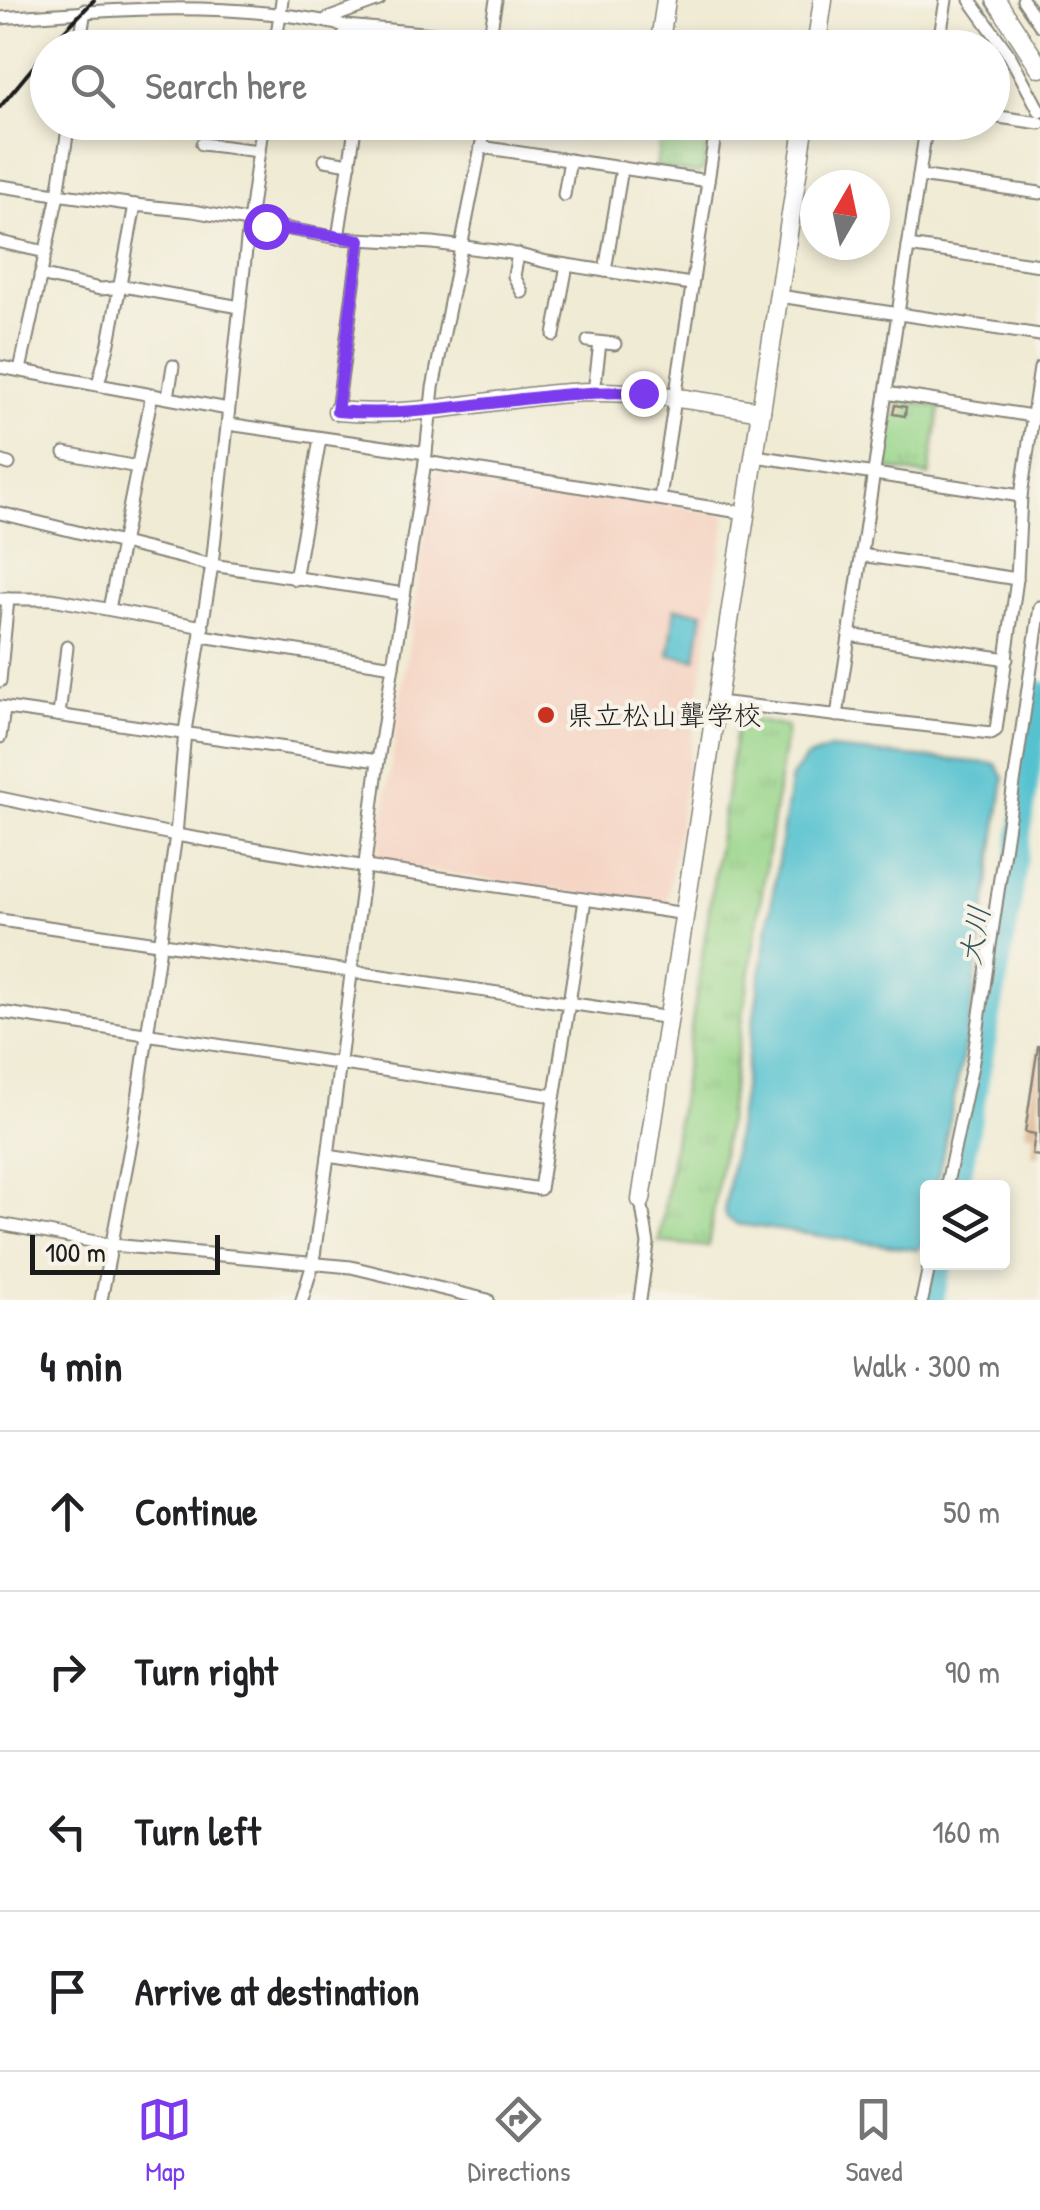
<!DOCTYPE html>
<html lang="en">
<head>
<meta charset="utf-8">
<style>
	:root { --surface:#fff; --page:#f2f2f2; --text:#202124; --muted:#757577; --line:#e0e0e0; --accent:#7c3aed }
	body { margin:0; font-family:"Patrick Hand","Klee One",sans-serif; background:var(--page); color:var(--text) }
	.controls { position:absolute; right:30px; bottom:30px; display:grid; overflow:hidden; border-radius:10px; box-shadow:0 5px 15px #0003 }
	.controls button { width:90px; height:90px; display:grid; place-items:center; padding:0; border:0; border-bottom:2px solid var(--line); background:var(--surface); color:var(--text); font:50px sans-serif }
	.compass { position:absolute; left:800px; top:170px; width:90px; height:90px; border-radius:50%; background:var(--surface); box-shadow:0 5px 15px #0003; rotate:9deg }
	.scale { position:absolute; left:30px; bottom:25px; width:190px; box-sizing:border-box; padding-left:10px; border:5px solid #1c1c1c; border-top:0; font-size:28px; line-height:35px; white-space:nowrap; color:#1c1c1c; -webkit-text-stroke:8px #f7f3e8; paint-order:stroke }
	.stop { position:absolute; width:30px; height:30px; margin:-22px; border:8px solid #7c3aed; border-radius:50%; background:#fff }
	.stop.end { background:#7c3aed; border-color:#fff; box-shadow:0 2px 10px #0008 }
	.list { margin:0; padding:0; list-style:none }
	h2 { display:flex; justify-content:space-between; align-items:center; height:130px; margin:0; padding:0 40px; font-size:42px }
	h2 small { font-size:32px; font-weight:400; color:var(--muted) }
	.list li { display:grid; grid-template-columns:65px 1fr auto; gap:30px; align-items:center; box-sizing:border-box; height:160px; padding:0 40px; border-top:2px solid var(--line) }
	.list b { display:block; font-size:38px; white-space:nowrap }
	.list em { font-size:32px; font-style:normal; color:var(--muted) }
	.icon { flex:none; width:55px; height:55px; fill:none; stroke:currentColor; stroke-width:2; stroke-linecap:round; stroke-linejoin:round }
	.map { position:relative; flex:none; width:1040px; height:1300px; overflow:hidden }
	.search { position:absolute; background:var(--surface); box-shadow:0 5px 15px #0003; left:30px; right:30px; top:30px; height:110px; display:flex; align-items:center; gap:25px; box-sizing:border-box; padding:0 35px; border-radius:55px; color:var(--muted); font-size:38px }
	.sheet { height:770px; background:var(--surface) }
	nav { display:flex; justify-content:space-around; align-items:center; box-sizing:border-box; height:140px; border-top:2px solid var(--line); background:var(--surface); font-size:28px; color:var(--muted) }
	nav a { display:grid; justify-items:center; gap:5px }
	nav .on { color:var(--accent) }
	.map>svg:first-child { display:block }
</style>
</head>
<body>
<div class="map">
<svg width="1040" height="1300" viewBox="0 0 1040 1300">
	<defs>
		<pattern id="park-tufts" width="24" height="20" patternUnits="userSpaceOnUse" patternTransform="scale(2.5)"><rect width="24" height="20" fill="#98d58a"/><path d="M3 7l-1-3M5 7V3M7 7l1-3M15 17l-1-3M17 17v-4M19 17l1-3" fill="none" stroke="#82b676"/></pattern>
	</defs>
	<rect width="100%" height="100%" fill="#f7f3e8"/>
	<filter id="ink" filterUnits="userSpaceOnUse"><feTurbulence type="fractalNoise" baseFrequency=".01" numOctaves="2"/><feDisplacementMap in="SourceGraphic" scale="20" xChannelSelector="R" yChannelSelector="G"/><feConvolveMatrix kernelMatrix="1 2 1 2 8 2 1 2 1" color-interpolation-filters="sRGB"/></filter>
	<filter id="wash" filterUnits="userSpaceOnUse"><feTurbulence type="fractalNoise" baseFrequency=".0048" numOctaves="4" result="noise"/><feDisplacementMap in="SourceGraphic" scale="40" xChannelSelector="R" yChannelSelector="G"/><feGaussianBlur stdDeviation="2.25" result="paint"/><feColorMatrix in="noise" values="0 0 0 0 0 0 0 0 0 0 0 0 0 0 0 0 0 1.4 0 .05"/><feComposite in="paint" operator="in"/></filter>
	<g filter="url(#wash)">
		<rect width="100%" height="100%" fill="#f0ebd4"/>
		<!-- built -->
		<path fill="#f5d3c2" d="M439 470 722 513 726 518 667 902 662 906 379 863 377 860 434 473Z"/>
		<!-- park -->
		<g fill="url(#park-tufts)" stroke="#5a7853" stroke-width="2.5">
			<path d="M663 123H711L704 169 698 174 656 167Z"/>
			<path d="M898 400 940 407 929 476 885 468 881 462 889 406Z"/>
			<path d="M738 717 787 727 708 1247 659 1242Z"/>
		</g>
		<!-- water -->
		<g fill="#56c2d0" stroke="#396f76" stroke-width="2.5">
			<path d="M675 608 703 612 696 659 669 655Z"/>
			<path d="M830 749 996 764 1004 778 969 1025 936 1187 928 1188 926 1239 917 1250 737 1224 726 1218 724 1212 791 777 806 758Z"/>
		</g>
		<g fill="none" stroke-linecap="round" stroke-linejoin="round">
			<!-- river -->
			<g stroke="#56c2d0" stroke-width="22">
				<path d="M958 1188 1009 914 1040 692"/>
				<path d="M933 1300 942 1262"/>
			</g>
		</g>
		<g id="blocks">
			<!-- building -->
			<g fill="#e1bb99">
				<path d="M895 405 906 407 905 416 893 414Z"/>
				<path d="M1038 1046H1040V1156L1032 1155 1035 1134 1025 1132Z"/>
			</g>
		</g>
	</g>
	<g filter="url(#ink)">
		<use href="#blocks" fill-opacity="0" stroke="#868478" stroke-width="2.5"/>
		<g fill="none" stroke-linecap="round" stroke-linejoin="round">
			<defs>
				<g id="street">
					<path d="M970 0 1010 56 1040 112"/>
					<path d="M1023 0 1040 25"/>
					<path d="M0 18C113 9 237 0 346 26L499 40 498 43"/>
					<path d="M327 19 379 0"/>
					<path d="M489 41 496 0"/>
					<path d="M79 48 85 10"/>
					<path d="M275 48 282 0"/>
					<path d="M341 48 346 26"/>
					<path d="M938 48 946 0"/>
					<path d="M992 116 1040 123"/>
					<path d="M202 144 259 151"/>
					<path d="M481 147 708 181"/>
					<path d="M325 160 350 164"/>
					<path d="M919 176 1040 193"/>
					<path d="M0 186 135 205"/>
					<path d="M564 195 570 160"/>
					<path d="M338 238 356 122"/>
					<path d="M0 242 46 252"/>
					<path d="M908 246 1040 265"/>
					<path d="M518 254 514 276 522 292"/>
					<path d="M605 271 622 168"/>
					<path d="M40 275 100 289 129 287 240 307"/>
					<path d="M779 296 1040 335"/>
					<path d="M554 335 567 265"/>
					<path d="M588 341 615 344"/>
					<path d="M0 367 228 409"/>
					<path d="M20 370 58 195 69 122"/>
					<path d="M98 384 109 343 135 205 193 211 338 238 433 243 511 253 547 262 691 284"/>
					<path d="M594 392 600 343"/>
					<path d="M886 393 1032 416"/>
					<path d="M168 397 173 366"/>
					<path d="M337 411 360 240"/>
					<path d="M228 424 426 453"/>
					<path d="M65 453 137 467"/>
					<path d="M755 456 1021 496"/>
					<path d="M0 461 9 464"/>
					<path d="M425 462 746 513"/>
					<path d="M660 498 717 122"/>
					<path d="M0 513 212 565 404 594"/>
					<path d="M861 555 1017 579"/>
					<path d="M295 579 320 439"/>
					<path d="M0 599H52L203 627"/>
					<path d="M109 609 152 394"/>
					<path d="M849 635 1007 659"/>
					<path d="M202 636 393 666"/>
					<path d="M0 681 8 599"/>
					<path d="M718 702 991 733 996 730 1017 579 1021 496 1040 368"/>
					<path d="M0 707 378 761"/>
					<path d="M59 715 67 647"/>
					<path d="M837 716 927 122"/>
					<path d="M0 737 4 709"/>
					<path d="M0 798 176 835 366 867 686 914"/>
					<path d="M0 920 670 1018"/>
					<path d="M0 1012 554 1096"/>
					<path d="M328 1156 540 1189 585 900"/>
					<path d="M946 1188 973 1061 1040 607"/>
					<path d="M0 1224 112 1245 351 1267 488 1300"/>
					<path d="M101 1300 133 1133 176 835 185 731 212 565 249 222 263 122"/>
					<path d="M302 1300 313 1263 328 1156 378 761 425 462 433 388 486 122"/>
					<path d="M640 1300 648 1244 641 1200"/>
					<path d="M922 1300 930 1262"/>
				</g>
				<g id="secondary">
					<path d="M499 40 550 48"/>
					<path d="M659 48 666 0"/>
					<path d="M816 48 823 0"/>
					<path d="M337 411C415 419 492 398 569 393 634 388 697 401 761 411"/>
					<path d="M641 1200 805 122"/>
				</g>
				<path id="primary" d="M996 0 1040 68"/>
			</defs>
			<!-- street casing -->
			<use href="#street" stroke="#868478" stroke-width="15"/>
			<!-- secondary casing -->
			<use href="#secondary" stroke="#868478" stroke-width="21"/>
			<!-- primary casing -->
			<use href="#primary" stroke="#868478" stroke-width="21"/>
			<!-- street -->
			<use href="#street" stroke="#fff" stroke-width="11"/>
			<!-- secondary -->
			<use href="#secondary" stroke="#fff" stroke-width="18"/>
			<!-- primary -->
			<use href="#primary" stroke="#fff" stroke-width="18"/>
			<!-- rail -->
			<g stroke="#1c1c1c" stroke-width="4">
				<path d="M48 48 94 0"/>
				<path d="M0 107 48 49"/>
			</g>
		</g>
	</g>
	<g fill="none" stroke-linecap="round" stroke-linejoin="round" filter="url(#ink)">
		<!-- route -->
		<path stroke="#7c3aed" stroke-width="12" d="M266 226 360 240 337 411C439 420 540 387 643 393"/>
	</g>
	<!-- markers -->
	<circle fill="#c8321e" stroke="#f7f3e8" stroke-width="4" cx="546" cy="715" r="10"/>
	<g text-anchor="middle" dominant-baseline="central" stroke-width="8" stroke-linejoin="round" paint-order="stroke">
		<!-- poi labels -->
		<g font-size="28" fill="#1c1c1c" stroke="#f7f3e8" text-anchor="start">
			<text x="566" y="715">県立松山聾学校</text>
		</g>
		<!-- water labels -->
		<g font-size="30" font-style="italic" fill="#30565b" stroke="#f7f3e8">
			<text transform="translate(974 935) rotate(-80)">大川</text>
		</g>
	</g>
</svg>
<div class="controls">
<button><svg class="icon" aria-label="layers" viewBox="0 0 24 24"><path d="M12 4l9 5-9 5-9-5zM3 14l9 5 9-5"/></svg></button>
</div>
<svg class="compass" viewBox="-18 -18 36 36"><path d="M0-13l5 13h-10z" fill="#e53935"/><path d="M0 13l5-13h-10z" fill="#757577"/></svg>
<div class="scale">100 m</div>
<div class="stop" style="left:266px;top:226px"></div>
<div class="stop end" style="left:643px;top:393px"></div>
<div class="search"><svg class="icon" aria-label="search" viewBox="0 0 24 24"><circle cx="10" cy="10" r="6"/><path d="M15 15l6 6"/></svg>Search here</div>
</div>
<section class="sheet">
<h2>4 min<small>Walk · 300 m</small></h2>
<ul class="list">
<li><svg class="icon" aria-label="ahead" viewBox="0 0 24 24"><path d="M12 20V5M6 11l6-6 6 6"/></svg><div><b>Continue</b></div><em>50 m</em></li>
<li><svg class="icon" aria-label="right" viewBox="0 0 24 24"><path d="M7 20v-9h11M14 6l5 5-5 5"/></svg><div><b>Turn right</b></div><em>90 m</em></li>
<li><svg class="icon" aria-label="left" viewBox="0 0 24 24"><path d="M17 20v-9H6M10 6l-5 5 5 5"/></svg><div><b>Turn left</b></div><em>160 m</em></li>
<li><svg class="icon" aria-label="arrive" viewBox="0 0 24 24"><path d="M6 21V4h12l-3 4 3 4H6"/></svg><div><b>Arrive at destination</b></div></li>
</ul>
</section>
<nav>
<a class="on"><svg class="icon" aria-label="map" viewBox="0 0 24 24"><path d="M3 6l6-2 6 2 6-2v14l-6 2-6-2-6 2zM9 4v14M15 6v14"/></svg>Map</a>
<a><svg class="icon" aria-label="directions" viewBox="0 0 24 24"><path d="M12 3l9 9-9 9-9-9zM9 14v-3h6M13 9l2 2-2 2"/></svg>Directions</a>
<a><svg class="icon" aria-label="saved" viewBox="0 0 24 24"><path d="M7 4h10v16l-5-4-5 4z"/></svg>Saved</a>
</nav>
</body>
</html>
